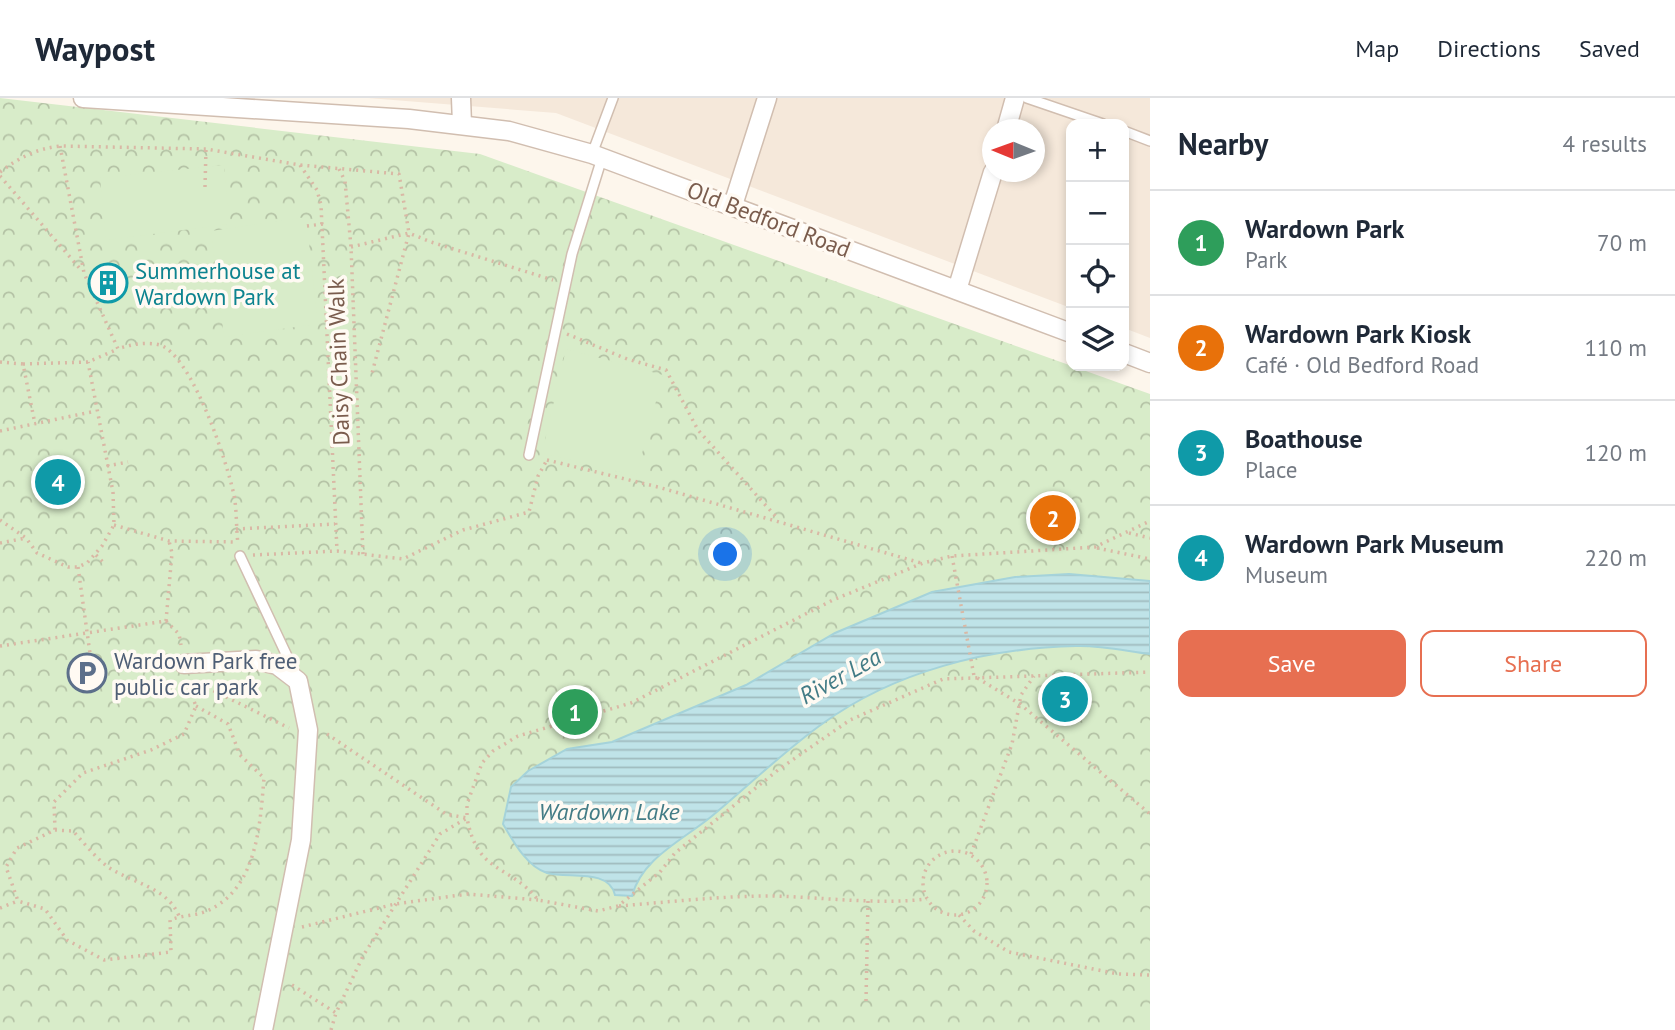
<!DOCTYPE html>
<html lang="en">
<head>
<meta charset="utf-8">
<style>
	:root { --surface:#fff; --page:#f2f2f3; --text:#1f2937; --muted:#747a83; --line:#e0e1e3; --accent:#e76f51 }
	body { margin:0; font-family:"PT Sans",sans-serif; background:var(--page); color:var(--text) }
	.controls { position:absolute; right:21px; top:21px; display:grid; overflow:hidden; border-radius:14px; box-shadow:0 4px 10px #0003 }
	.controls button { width:63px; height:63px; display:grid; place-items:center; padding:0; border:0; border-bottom:2px solid var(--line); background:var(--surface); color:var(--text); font:35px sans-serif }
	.compass { position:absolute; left:982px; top:21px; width:63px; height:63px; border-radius:50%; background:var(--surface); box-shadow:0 4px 10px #0003; rotate:271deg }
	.you { position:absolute; left:726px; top:457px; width:24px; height:24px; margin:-18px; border:5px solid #fff; border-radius:50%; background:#1a73e8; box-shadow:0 0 0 10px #1a73e833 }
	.badge { display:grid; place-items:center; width:46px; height:46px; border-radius:50%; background:var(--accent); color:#fff; font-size:23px; font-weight:700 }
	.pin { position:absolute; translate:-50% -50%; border:4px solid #fff; box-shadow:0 2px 7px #0006 }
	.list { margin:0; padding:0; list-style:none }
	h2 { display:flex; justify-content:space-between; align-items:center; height:91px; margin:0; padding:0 28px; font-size:30px }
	h2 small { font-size:23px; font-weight:400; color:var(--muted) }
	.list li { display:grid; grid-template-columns:46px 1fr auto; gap:21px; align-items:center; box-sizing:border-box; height:105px; padding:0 28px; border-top:2px solid var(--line) }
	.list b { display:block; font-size:26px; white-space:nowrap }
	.list p { margin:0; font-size:23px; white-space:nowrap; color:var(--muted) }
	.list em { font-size:23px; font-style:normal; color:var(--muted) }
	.actions { display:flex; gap:14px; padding:21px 28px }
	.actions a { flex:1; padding:16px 0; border:2px solid var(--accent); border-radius:14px; text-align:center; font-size:24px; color:var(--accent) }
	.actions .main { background:var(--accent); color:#fff }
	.icon { flex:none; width:38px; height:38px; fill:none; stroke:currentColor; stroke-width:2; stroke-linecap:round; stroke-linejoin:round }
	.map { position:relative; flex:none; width:1150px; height:932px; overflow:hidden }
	header { display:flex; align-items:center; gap:42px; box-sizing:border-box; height:98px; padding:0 35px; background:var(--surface); border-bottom:2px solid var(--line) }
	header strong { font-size:33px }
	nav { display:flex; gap:38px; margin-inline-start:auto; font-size:24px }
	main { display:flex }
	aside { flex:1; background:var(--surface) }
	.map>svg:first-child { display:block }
</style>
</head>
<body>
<header>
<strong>Waypost</strong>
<nav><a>Map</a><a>Directions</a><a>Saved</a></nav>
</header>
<main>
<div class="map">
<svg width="1150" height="932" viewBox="0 0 1150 932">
	<defs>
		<pattern id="park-crowns" width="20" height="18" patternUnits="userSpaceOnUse" patternTransform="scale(1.75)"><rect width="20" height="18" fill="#d8ecc9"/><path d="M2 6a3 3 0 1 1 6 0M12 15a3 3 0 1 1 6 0" fill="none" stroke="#b4c2a5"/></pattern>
		<pattern id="water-rules" width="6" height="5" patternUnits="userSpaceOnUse" patternTransform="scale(1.75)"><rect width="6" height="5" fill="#bfe3e8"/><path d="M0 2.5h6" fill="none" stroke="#a0bbbe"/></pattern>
	</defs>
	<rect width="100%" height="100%" fill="#fdf6ec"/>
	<!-- residential -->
	<path fill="#f5e8da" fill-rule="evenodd" d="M368 0H1150V240L1124 230V26H1071V210L556 15ZM992 32H1034V74H992Z"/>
	<!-- park -->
	<path fill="url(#park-crowns)" d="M0 0 480 56 1150 296V932H0Z"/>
	<!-- garden -->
	<g fill="#d8ecc9">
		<path d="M224 67 230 126 106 142 100 80Z"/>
		<path d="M306 119 318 226 224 239 211 133Z"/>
		<path d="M566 251 663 277 636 378 542 355Z"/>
	</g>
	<!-- water -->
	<path fill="url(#water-rules)" stroke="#a5d3da" stroke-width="2" d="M1069 476 1150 483V556C1126 553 1100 547 1076 548 988 550 895 573 822 626 783 654 748 688 712 718 683 742 642 760 632 798L615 797C609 770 568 781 547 775 527 769 513 743 503 726L511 689 528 673 567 651 612 644 746 587 835 535 932 494 1015 479Z"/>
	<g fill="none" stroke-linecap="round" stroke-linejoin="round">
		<defs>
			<g id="lane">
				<path d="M1027 0 1103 26"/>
				<path d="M1124 33 1150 43"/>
				<path d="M592 56 613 0"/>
				<path d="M529 357 572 156 602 60"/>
				<path d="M240 458 295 575"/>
			</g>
			<g id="street">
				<path d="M83 0 409 21 509 33 592 56 1071 235"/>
				<path d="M461 0 462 26"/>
				<path d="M1006 32 1015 0"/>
				<path d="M733 107 767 0"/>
				<path d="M957 192 993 74"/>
				<path d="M1124 255 1150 265"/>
				<path d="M184 566 256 562 277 567 298 583 308 632 301 742 263 932"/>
			</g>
		</defs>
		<!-- lane casing -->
		<use href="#lane" stroke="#d1beb0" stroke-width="12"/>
		<!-- street casing -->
		<use href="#street" stroke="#d1beb0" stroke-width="21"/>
		<!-- path -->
		<g stroke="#d9b8a5" stroke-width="3.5" stroke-dasharray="2 5" stroke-linecap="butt">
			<path d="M60 48 84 175 118 251C130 246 155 242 166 250 196 271 226 361 234 397 237 413 236 430 238 446"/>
			<path d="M300 67 317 92 321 107 337 453"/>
			<path d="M339 71 345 83 351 149 363 457"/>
			<path d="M0 74C20 59 36 51 60 48L206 51 300 67 399 76 409 135 371 279"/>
			<path d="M0 78 82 173"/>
			<path d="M205 89 206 51"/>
			<path d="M307 128 323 126"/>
			<path d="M351 149 409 135 431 144 553 182"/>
			<path d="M567 236 627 261 666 272 698 332 778 421"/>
			<path d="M0 264 23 266 35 326"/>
			<path d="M23 266 88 264 118 251"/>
			<path d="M0 333 96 313"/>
			<path d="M547 362 658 389 921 465"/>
			<path d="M107 368 128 364"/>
			<path d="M0 422 26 440 37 455 68 469H78L87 465 102 448 114 427 113 394 88 264"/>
			<path d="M114 427 169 443 236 444"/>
			<path d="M236 431 335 426"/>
			<path d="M1053 431 1054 451"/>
			<path d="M1129 435 1150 440"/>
			<path d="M0 445 26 440"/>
			<path d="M1097 450 1150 461"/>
			<path d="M96 457 104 465"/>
			<path d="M253 457 337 453 403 461 463 432 529 414 538 378 547 362"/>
			<path d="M952 458 974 578 1020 606 1150 716"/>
			<path d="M78 469 93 577"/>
			<path d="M166 523 172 455 169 443"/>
			<path d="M166 523 179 536 181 547"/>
			<path d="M0 548 166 523"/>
			<path d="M196 608 228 626 240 657 264 680C260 728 257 791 207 813 195 818 182 817 170 822L171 854 104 862 67 842 45 811 18 803 6 769 17 750 55 732 54 704 83 675 151 652 184 636 196 608 187 586 204 588 289 630"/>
			<path d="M327 636 446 716 467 720C478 778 509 765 538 802L598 813 618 808 660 774 675 755 778 672 850 622 943 581 1150 574"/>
			<path d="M55 732 73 733C84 745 95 759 108 769 134 786 167 789 179 818"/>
			<circle cx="955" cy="785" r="32"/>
			<path d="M971 756 1012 646 1021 597 1034 578"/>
			<path d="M619 808C669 804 720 798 771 798 823 799 875 807 927 801"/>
			<path d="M0 810 18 803"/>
			<path d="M959 817 974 833 1009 854 1118 876 1150 877"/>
			<path d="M302 829 395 806 468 796 538 802"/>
			<path d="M292 887 336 915 363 858 440 736 467 720V706L482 665 493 653 518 638 631 605 833 502 923 465 952 458 1095 449 1150 423"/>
			<path d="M866 903 868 803"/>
			<path d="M331 932 336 915"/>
		</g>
		<!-- lane -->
		<use href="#lane" stroke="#fff" stroke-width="9"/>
		<!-- street -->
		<use href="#street" stroke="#fff" stroke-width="18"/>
	</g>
	<!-- icons -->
	<defs>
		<symbol id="building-ring" viewBox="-11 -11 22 22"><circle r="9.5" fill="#fffaf3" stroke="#0f9aa8" stroke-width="1.5"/><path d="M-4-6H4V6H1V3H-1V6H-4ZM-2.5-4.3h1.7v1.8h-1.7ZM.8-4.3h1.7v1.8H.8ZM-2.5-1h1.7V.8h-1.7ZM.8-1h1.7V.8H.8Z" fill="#0f9aa8"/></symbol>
		<symbol id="parking-ring" viewBox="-11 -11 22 22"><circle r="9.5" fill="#fffaf3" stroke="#5c6f8a" stroke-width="1.5"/><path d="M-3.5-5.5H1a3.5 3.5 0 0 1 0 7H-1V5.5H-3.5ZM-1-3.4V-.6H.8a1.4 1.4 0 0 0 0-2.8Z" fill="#5c6f8a"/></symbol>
	</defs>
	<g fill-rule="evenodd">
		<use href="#building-ring" x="86" y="163" width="44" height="44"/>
		<use href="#parking-ring" x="65" y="553" width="44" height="44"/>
	</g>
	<g text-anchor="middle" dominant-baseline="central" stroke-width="7" stroke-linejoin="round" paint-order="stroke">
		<!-- street labels -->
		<g font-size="23" fill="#7a5c4d" stroke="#fffaf3">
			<text transform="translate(769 121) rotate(21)">Old Bedford Road</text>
			<text transform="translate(338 264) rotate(-92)">Daisy Chain Walk</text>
		</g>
		<!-- culture labels -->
		<g font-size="23" fill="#0d838f" stroke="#fffaf3" text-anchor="start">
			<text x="135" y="172">Summerhouse at<tspan x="135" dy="26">Wardown Park</tspan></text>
		</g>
		<!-- service labels -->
		<g font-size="23" fill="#4e5e75" stroke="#fffaf3" text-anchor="start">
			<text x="114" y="562">Wardown Park free<tspan x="114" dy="26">public car park</tspan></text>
		</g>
		<!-- water labels -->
		<g font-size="24" font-style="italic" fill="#437c86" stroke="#fffaf3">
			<text transform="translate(840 578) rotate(-29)">River Lea</text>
			<text x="609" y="713">Wardown Lake</text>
		</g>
	</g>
</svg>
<div class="controls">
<button>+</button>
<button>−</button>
<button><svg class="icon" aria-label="locate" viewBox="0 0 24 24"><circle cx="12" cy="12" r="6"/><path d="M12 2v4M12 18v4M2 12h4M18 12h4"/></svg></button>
<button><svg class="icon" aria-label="layers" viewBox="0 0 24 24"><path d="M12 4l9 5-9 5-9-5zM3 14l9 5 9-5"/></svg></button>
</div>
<svg class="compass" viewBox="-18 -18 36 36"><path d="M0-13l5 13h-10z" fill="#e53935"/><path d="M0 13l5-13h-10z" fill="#747a83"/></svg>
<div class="you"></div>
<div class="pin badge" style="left:575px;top:614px;background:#2e9e5b">1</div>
<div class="pin badge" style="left:1053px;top:420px;background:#e8710a">2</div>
<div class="pin badge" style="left:1065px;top:601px;background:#0f9aa8">3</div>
<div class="pin badge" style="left:58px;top:384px;background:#0f9aa8">4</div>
</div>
<aside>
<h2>Nearby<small>4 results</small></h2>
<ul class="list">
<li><span class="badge" style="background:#2e9e5b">1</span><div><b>Wardown Park</b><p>Park</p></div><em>70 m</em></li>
<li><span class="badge" style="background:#e8710a">2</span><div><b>Wardown Park Kiosk</b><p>Café · Old Bedford Road</p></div><em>110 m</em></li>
<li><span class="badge" style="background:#0f9aa8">3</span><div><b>Boathouse</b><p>Place</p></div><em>120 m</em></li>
<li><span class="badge" style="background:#0f9aa8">4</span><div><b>Wardown Park Museum</b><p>Museum</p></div><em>220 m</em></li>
</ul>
<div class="actions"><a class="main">Save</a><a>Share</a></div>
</aside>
</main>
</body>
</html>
